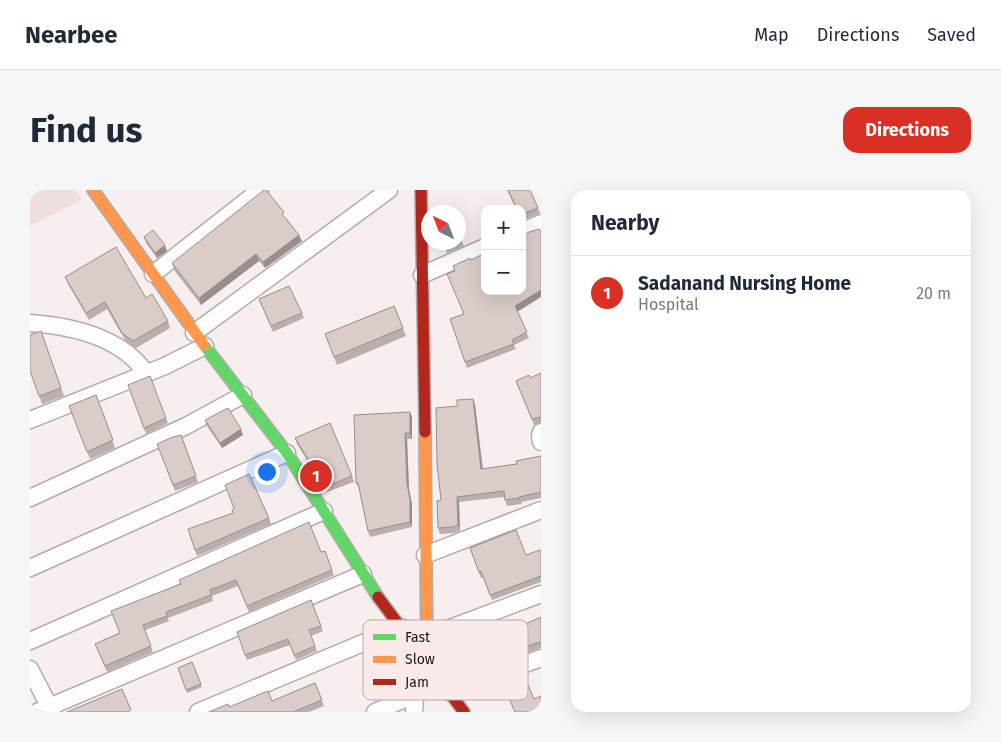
<!DOCTYPE html>
<html lang="en">
<head>
<meta charset="utf-8">
<style>
	:root { --surface:#fff; --page:#f6f6f7; --text:#1f2937; --muted:#747a83; --line:#e0e1e3; --accent:#d93025 }
	body { margin:0; font-family:"Fira Sans",sans-serif; background:var(--page); color:var(--text) }
	.controls { position:absolute; right:15px; top:15px; display:grid; overflow:hidden; border-radius:10px; box-shadow:0 5px 20px #0002 }
	.controls button { width:45px; height:45px; display:grid; place-items:center; padding:0; border:0; border-bottom:1px solid var(--line); background:var(--surface); color:var(--text); font:25px sans-serif }
	.compass { position:absolute; left:391px; top:15px; width:45px; height:45px; border-radius:50%; background:var(--surface); box-shadow:0 5px 20px #0002; rotate:318deg }
	.you { position:absolute; left:236px; top:281px; width:18px; height:18px; margin:-12px; border:4px solid #fff; border-radius:50%; background:#1a73e8; box-shadow:0 0 0 8px #1a73e833 }
	.badge { display:grid; place-items:center; width:32px; height:32px; border-radius:50%; background:var(--accent); color:#fff; font-size:16px; font-weight:700 }
	.pin { position:absolute; translate:-50% -50%; border:2px solid #fff; box-shadow:0 1px 5px #0006 }
	.list { margin:0; padding:0; list-style:none }
	h2 { display:flex; justify-content:space-between; align-items:center; height:65px; margin:0; padding:0 20px; font-size:21px }
	h2 small { font-size:16px; font-weight:400; color:var(--muted) }
	.list li { display:grid; grid-template-columns:32px 1fr auto; gap:15px; align-items:center; box-sizing:border-box; height:75px; padding:0 20px; border-top:1px solid var(--line) }
	.list b { display:block; font-size:19px; white-space:nowrap }
	.list p { margin:0; font-size:16px; white-space:nowrap; color:var(--muted) }
	.list em { font-size:16px; font-style:normal; color:var(--muted) }
	.map { position:relative; flex:none; width:511px; height:522px; overflow:hidden; border-radius:15px }
	header { display:flex; align-items:center; gap:30px; box-sizing:border-box; height:70px; padding:0 25px; background:var(--surface); border-bottom:1px solid var(--line) }
	header strong { font-size:24px }
	nav { display:flex; gap:28px; margin-inline-start:auto; font-size:18px }
	.intro { display:flex; align-items:center; justify-content:space-between; box-sizing:border-box; height:120px; padding:0 30px }
	h1 { margin:0; font-size:35px }
	.button { padding:12px 22px; border-radius:15px; background:var(--accent); color:#fff; font-size:18px; font-weight:700 }
	main { display:flex; gap:30px; padding:0 30px }
	aside { flex:1; background:var(--surface); border-radius:15px; box-shadow:0 5px 20px #0002 }
	.map>svg:first-child { display:block }
</style>
</head>
<body>
<header>
<strong>Nearbee</strong>
<nav><a>Map</a><a>Directions</a><a>Saved</a></nav>
</header>
<div class="intro"><h1>Find us</h1><a class="button">Directions</a></div>
<main>
<div class="map">
<svg width="511" height="522" viewBox="0 0 511 522">
	<rect width="100%" height="100%" fill="#f7eeee"/>
	<!-- built -->
	<path fill="#efdede" d="M0 0H46L52 10 0 36Z"/>
	<g fill="none" stroke-linecap="round" stroke-linejoin="round">
		<defs>
			<g id="street">
				<path d="M492 41 511 33"/>
				<path d="M123 84 230 0"/>
				<path d="M392 85 455 57"/>
				<path d="M0 133C41 136 91 147 116 183"/>
				<path d="M164 143 359 0"/>
				<path d="M0 230 135 176 175 156"/>
				<path d="M511 242 510 245 511 252"/>
				<path d="M0 308 156 236 213 205"/>
				<path d="M395 365 511 320"/>
				<path d="M0 378 257 263"/>
				<path d="M396 447 511 404"/>
				<path d="M0 451 294 321"/>
				<path d="M0 479 22 522"/>
				<path d="M419 502 511 468"/>
				<path d="M7 522 333 384"/>
				<path d="M168 522 371 437"/>
				<path d="M345 522 386 504"/>
				<path d="M384 522 388 460"/>
			</g>
			<path id="fast" d="M174 155 257 263 348 407"/>
			<g id="slow">
				<path d="M63 0 174 155"/>
				<path d="M395 242 397 473"/>
			</g>
			<g id="jam">
				<path d="M391 0 395 242"/>
				<path d="M348 407 434 522"/>
			</g>
		</defs>
		<!-- street casing -->
		<use href="#street" stroke="#b2acac" stroke-width="19"/>
		<!-- fast casing -->
		<use href="#fast" stroke="#b2acac" stroke-width="14"/>
		<!-- slow casing -->
		<use href="#slow" stroke="#b2acac" stroke-width="14"/>
		<!-- jam casing -->
		<use href="#jam" stroke="#b2acac" stroke-width="14"/>
		<!-- street -->
		<use href="#street" stroke="#fefcfc" stroke-width="16"/>
		<!-- fast -->
		<use href="#fast" stroke="#63d668" stroke-width="11"/>
		<!-- slow -->
		<use href="#slow" stroke="#ff974d" stroke-width="11"/>
		<!-- jam -->
		<use href="#jam" stroke="#b3261e" stroke-width="11"/>
	</g>
	<!-- wall -->
	<g fill="#bbafad">
		<path d="M477 0H500L510 23 492 30V19H486Z"/>
		<path d="M257 29 272 51 235 78 229 71 171 115 144 80 142 73Z"/>
		<path d="M114 47 137 61 127 68 116 53Z"/>
		<path d="M412 53H432L434 56 417 63Z"/>
		<path d="M441 70 487 122 499 148 484 155 486 159 437 178 420 129 433 124 425 81 423 76Z"/>
		<path d="M35 87 116 108 138 131 140 138 106 158 95 150 77 119 59 130 38 94Z"/>
		<path d="M229 109 272 123 274 128 243 142Z"/>
		<path d="M364 116 376 146 307 175 295 144Z"/>
		<path d="M11 141 34 206 12 214 0 181Z"/>
		<path d="M511 183V233L504 235 488 196 500 188Z"/>
		<path d="M98 195 136 228 138 233 116 244Z"/>
		<path d="M66 205 85 258 60 269 39 216Z"/>
		<path d="M445 214 453 279 487 274 511 266V308L491 312 492 314 477 316 474 307 429 312 430 341 424 343 410 344 408 338 411 310Z"/>
		<path d="M382 227V249H377L379 299 382 314V337L340 347 338 341 329 298 326 293Z"/>
		<path d="M175 230 213 245 192 258 177 236Z"/>
		<path d="M151 245 168 292 145 301 127 254Z"/>
		<path d="M265 248 322 286 324 292 297 302 267 254Z"/>
		<path d="M239 328 241 334 167 366 158 339Z"/>
		<path d="M440 358 496 365 511 362V392L462 410 453 387 451 388Z"/>
		<path d="M295 361 304 385 219 422 208 396 182 406 183 411 138 428 139 431 115 440 123 462 77 482 65 454 90 443 81 421Z"/>
		<path d="M281 410 293 441 281 446 287 461 266 470 260 455 217 470 207 442Z"/>
		<path d="M511 427V458L508 459 455 478 446 453 477 442Z"/>
		<path d="M357 447 368 479 344 488 334 457Z"/>
		<path d="M162 472 172 497 157 503 148 478Z"/>
		<path d="M285 493 294 516 279 522H179L199 517 242 511Z"/>
	</g>
	<!-- shaded-wall -->
	<g fill="#988f8d">
		<path d="M269 45 272 51 235 78 233 72Z"/>
		<path d="M135 55 137 61 127 68 125 63Z"/>
		<path d="M226 64 229 71 171 115 169 108Z"/>
		<path d="M511 100V107L487 122 485 116Z"/>
		<path d="M443 209 445 214 453 284 451 279Z"/>
		<path d="M380 222 382 227V249L380 243Z"/>
		<path d="M211 239 213 245 192 258 190 253Z"/>
		<path d="M375 243 377 249 379 299 382 314V337L380 332 377 294Z"/>
		<path d="M427 307 429 312 430 341 428 335Z"/>
	</g>
	<!-- building -->
	<g fill="#d9ccc9" stroke="#988f8d">
		<path d="M234 0H236L254 22 252 24 269 45 233 72 226 64 169 108 142 73Z"/>
		<path d="M478 0H500L508 18 492 24V19H487Z"/>
		<path d="M509 39 511 42V100L485 116 497 142 482 150 484 154 435 172 420 129 434 124 417 84 425 81 423 76 440 68 441 70 455 63V101H492V47L499 42Z"/>
		<path d="M123 40 135 55 125 63 114 47Z"/>
		<path d="M429 45 432 53 416 60 412 53 428 52Z"/>
		<path d="M86 57 116 108 122 104 138 131 103 151 92 143 75 112 56 123 35 87Z"/>
		<path d="M259 96 272 123 241 136 229 109Z"/>
		<path d="M364 116 373 138 304 167 295 144Z"/>
		<path d="M11 141 31 198 9 206 0 181V145Z"/>
		<path d="M511 183V227L502 229 486 191 499 185 500 188Z"/>
		<path d="M120 186 136 228 114 238 98 195Z"/>
		<path d="M66 205 83 250 57 262 39 216Z"/>
		<path d="M443 209 451 279 487 274 486 271 511 266V302L489 307 490 308 475 310 474 301 427 307 428 335 422 337 408 338 407 311 411 310 407 274 406 218 427 216V210Z"/>
		<path d="M198 218 211 239 190 253 175 230Z"/>
		<path d="M380 222V243H375L377 294 380 309V332L338 341 328 293H326L324 225Z"/>
		<path d="M300 233 322 286 295 297 265 248Z"/>
		<path d="M151 245 166 286 143 295 127 254 143 247Z"/>
		<path d="M219 284 239 328 165 360 158 339 203 323 202 320 204 318 195 295Z"/>
		<path d="M279 332 291 362 295 361 302 380 217 416 206 390 180 400 181 405 136 422 137 426 113 435 121 456 75 476 65 454 90 443 81 421 151 394 149 390Z"/>
		<path d="M486 340 496 365 510 360 511 362V386L460 405 451 381 449 382 440 358Z"/>
		<path d="M281 410 291 436 279 440 285 456 264 465 258 449 215 465 207 442Z"/>
		<path d="M511 427V453H506L453 473 446 453 477 442Z"/>
		<path d="M162 472 171 494 156 500 148 478Z"/>
		<path d="M492 480 504 509 511 506V522H485L470 488Z"/>
		<path d="M285 493 292 510 263 522H179L198 514 199 517 238 501 242 511Z"/>
		<path d="M92 499 101 520 97 522H37Z"/>
	</g>
	<!-- legend -->
	<rect x="333" y="430" width="165" height="80" rx="8" fill="#fbeaea" stroke="#b8aaaa" stroke-width="1"/>
	<rect x="343" y="444" width="23" height="6" fill="#63d668"/>
	<rect x="343" y="466" width="23" height="7" fill="#ff974d"/>
	<rect x="343" y="489" width="23" height="6" fill="#b3261e"/>
	<g font-size="14" fill="#1b1515">
		<text x="375" y="452">Fast</text>
		<text x="375" y="474">Slow</text>
		<text x="375" y="497">Jam</text>
	</g>
</svg>
<div class="controls">
<button>+</button>
<button>−</button>
</div>
<svg class="compass" viewBox="-18 -18 36 36"><path d="M0-13l5 13h-10z" fill="#e53935"/><path d="M0 13l5-13h-10z" fill="#747a83"/></svg>
<div class="you"></div>
<div class="pin badge" style="left:286px;top:286px">1</div>
</div>
<aside>
<h2>Nearby<small></small></h2>
<ul class="list">
<li><span class="badge">1</span><div><b>Sadanand Nursing Home</b><p>Hospital</p></div><em>20 m</em></li>
</ul>
</aside>
</main>
</body>
</html>
